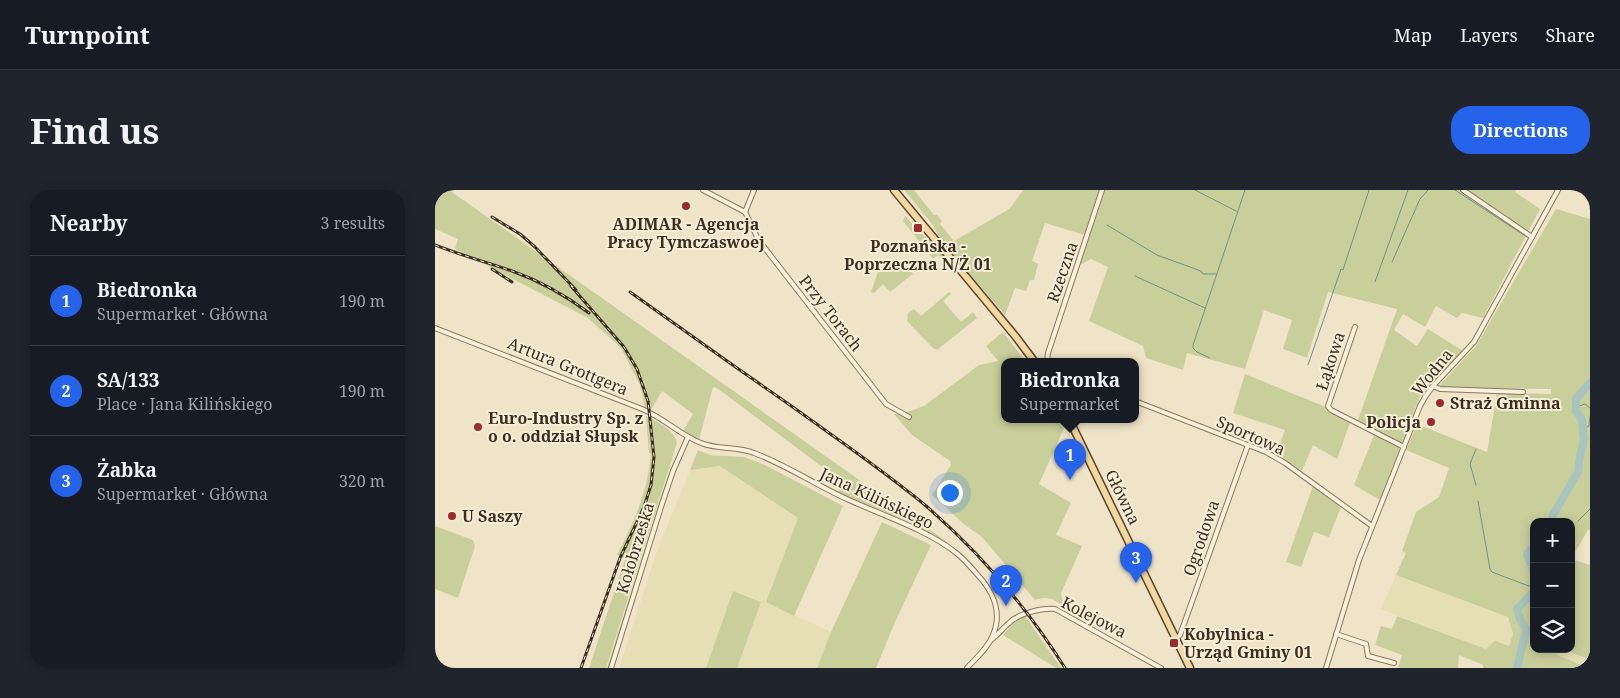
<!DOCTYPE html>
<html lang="en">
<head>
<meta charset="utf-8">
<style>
	:root { --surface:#171b24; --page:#20242c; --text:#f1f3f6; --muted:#9ea1a6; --line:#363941; --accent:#2563eb }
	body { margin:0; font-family:"Noto Serif",serif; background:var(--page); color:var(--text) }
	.controls { position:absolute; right:15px; bottom:15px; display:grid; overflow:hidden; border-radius:10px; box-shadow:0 2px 12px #0003 }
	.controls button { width:45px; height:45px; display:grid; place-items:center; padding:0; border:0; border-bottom:1px solid var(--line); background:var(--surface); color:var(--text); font:25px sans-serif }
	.you { position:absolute; left:514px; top:302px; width:18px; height:18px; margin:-12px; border:4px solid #fff; border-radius:50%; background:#1a73e8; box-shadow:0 0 0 8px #1a73e833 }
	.badge { display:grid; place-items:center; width:32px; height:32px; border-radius:50%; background:var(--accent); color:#fff; font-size:16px; font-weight:700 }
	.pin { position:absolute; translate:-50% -41px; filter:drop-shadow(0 1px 2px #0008) }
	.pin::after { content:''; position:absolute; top:26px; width:18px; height:15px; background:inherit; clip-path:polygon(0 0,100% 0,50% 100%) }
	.popup { position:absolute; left:566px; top:168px; width:138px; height:65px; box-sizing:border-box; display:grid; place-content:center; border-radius:10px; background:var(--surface); filter:drop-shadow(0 1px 4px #0005); font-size:16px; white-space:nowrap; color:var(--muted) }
	.popup b { font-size:19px; color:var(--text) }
	.popup::after { content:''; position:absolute; left:50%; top:100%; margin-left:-10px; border:10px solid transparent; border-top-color:var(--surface) }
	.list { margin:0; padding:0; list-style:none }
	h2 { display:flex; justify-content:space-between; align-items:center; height:65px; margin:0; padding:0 20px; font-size:21px }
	h2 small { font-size:16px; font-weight:400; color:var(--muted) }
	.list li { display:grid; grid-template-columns:32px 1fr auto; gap:15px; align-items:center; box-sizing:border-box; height:90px; padding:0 20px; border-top:1px solid var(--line) }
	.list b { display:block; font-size:19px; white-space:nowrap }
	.list p { margin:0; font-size:16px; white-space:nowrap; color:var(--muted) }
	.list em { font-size:16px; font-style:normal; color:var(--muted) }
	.icon { flex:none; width:28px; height:28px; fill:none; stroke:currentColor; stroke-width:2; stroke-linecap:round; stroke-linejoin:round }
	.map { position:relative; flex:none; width:1155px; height:478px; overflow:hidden; border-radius:20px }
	header { display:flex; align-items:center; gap:30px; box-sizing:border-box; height:70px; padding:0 25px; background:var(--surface); border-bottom:1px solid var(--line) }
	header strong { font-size:24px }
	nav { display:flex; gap:28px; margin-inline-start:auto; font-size:18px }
	.intro { display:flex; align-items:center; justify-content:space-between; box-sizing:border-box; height:120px; padding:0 30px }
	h1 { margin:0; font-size:35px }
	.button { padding:12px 22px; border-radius:20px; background:var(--accent); color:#fff; font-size:18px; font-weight:700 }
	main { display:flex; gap:30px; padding:0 30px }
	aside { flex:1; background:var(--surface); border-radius:20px; box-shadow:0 2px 12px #0003 }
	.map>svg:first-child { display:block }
</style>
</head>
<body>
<header>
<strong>Turnpoint</strong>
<nav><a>Map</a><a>Layers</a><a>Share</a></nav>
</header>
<div class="intro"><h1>Find us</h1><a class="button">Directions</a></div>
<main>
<aside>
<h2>Nearby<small>3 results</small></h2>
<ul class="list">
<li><span class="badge">1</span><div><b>Biedronka</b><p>Supermarket · Główna</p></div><em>190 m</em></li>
<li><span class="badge">2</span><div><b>SA/133</b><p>Place · Jana Kilińskiego</p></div><em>190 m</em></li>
<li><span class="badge">3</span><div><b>Żabka</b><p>Supermarket · Główna</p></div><em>320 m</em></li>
</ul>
</aside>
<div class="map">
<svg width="1155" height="478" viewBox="0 0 1155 478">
	<rect width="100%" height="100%" fill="#f0e4c8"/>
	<!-- farmland -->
	<g fill="#e6deb5">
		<path d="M285 276 363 328 331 412 396 442 382 478H302L326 412 298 401 271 478H184L221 364 255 280Z"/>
		<path d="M961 385 1073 427 1078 444 1074 456 1051 459 946 419Z"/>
		<path d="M1124 459H1128L1155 470V478L1122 465Z"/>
	</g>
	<!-- green -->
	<g fill="#c9cf9b">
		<path d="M0 0H14L515 354 465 329 401 301H404L407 295 406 291 282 198 278 197 264 250 248 241 258 224 227 201 216 220 210 218 205 195 186 158 153 128 20 59 23 49 0 39Z"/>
		<path d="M469 0H479L499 25H502L507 31 505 34 519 51 571 21 576 17 588 0H664L650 45 610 33 597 71 603 74 599 90H595L591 101 580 98 570 125 505 49 498 35Z"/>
		<path d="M670 0H1081L1080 2 1105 19 1048 128 1027 123 1022 128 1001 116 990 137 968 124 959 140 982 156 993 139 1028 161 985 206 945 310 919 295 939 245 915 233 902 269 878 255 867 281 841 264 850 240 798 223 810 184 923 230 962 119 893 102 872 168 848 159 857 130 829 120 810 179 752 163 748 180 711 168 708 156 654 131 673 77 656 69 645 75Z"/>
		<path d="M1121 19 1155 29V340H1153L1136 369 1155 375V470L1128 459H1136V332H1099V459H1124L1122 465 1154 478H1048V475L1024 465 1023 478H963L967 465 940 455 946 436 957 439 962 426 1051 459 1060 451 1074 456 1078 444 1073 427 961 385 971 363 967 361 981 322 1004 307 1014 278 971 260 982 234 1052 262 1062 203 1116 204V199L1022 198 1007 197 1005 195 1041 156Z"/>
		<path d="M470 26 489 46 496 51 509 67 508 70 503 65 498 69 468 31Z"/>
		<path d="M468 70 478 84 455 102 448 94 439 103 436 102 445 76 454 80Z"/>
		<path d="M514 102 516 104 508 111 526 132 538 122 542 128 502 160 498 158 472 131 473 123 479 119 486 126Z"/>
		<path d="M568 142 590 171H570V229H624L629 238 604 294 636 313 621 345 647 356 626 403 629 418C619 408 613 406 600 410L547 347 530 335 497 305 516 275 515 271 477 245 459 224 472 222 489 216 544 175 563 171 551 156Z"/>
		<path d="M211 226C222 232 240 240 242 253L171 478H154L190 369 182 365C200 330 212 303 216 264L214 263Z"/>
		<path d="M263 260 275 265 309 267 330 275 408 316 359 426 331 412 363 328 285 276 255 280Z"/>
		<path d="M239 270 174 478H172L229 297Z"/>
		<path d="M878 296 906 317 894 347 879 342 866 377 851 372Z"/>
		<path d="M447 332 496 355 460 432 441 478H382L396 442Z"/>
		<path d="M0 336 38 350 40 356 23 408 0 399Z"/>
		<path d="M298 401 326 412 302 478H271Z"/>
		<path d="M590 426 626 478H621L568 445 578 433Z"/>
	</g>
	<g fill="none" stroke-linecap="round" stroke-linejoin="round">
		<!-- stream -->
		<g stroke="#6f938a" stroke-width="1">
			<path d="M760 0 801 21"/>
			<path d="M1020 0 1092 47"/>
			<path d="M672 35 722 65 766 81 768 84H781"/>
			<path d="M957 72 985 9 993 0"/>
			<path d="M700 86 770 118"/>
			<path d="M940 92 973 0"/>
			<path d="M775 168 762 162 758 158V155L810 0"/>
			<path d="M873 175 906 79 908 80 934 0"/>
			<path d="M1141 216H1144L1150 214 1155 218"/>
			<path d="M1147 239 1154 236 1155 226"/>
			<path d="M1041 259 1035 274 1041 295"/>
			<path d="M1043 311 1055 379 1057 382 1099 398"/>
			<path d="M1143 331 1155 319"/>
		</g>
		<!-- river -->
		<g stroke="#a9c4bc" stroke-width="8">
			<path d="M1117 332 1118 325 1143 282 1145 266 1149 250 1147 230 1141 221V209L1155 193"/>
			<path d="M1099 355 1092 364 1099 382"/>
			<path d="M1082 478 1091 439 1085 429 1082 419 1099 401"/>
		</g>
		<defs>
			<g id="minor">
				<path d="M268 0 310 22"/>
				<path d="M1028 0 1097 47"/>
				<path d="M310 22 323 49 339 70 451 214 474 227"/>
				<path d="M310 22 319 0"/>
				<path d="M920 137 893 216 896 220 969 257"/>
				<path d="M0 138 207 219C229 228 245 245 266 253 283 260 302 256 319 263 352 275 382 296 414 310 447 325 492 340 520 362 528 368 535 376 541 383 558 401 568 421 558 445 553 458 541 468 532 478"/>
				<path d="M612 171 613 163 667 0"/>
				<path d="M998 196 1005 199 1088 202"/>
				<path d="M700 211 831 262 850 273 937 336"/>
				<path d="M901 444 931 454 933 466 959 473"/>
				<path d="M741 449 745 445 813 255"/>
				<path d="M556 450C563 445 568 438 574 433 584 423 607 418 620 419L726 478"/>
				<path d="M176 478 226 317 238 281 253 247"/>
				<path d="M891 478 924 370 985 216 990 207 998 196 1039 152 1123 0"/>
			</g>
			<g id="primary">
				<path d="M459 0 581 147 599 171"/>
				<path d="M634 229 755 478"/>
			</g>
		</defs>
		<!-- minor casing -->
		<use href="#minor" stroke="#8d765c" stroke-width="6"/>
		<!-- primary casing -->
		<use href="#primary" stroke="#5b4430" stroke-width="9"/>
		<!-- minor -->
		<use href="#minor" stroke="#faf1dc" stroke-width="4"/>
		<!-- primary -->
		<use href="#primary" stroke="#f3d9a0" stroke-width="6"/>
		<defs>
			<g id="rail">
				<path d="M57 27 85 44 100 57 141 100"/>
				<path d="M0 55C25 65 51 72 77 81 105 91 130 105 154 123"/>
				<path d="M57 79 77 92"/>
				<path d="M136 96 189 157 202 179 213 211 219 267 216 295 209 317 185 368 146 478"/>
				<path d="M195 102C251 142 306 181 362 220 405 251 449 281 490 315 544 362 592 417 630 478"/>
			</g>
		</defs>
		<!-- rail casing -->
		<use href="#rail" stroke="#3d2e20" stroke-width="3"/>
		<!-- rail -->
		<use href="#rail" stroke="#f7eed8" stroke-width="1" stroke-dasharray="4" stroke-linecap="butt"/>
	</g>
	<!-- markers -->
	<g fill="#9e2a2b" stroke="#f7eed8" stroke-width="2">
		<circle cx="251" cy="16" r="5"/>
		<rect x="478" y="33" width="10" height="10" rx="2.5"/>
		<circle cx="1005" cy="213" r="5"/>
		<circle cx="996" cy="232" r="5"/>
		<circle cx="43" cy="237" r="5"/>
		<circle cx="17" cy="326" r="5"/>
		<rect x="734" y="448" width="10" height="10" rx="2.5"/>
	</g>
	<g text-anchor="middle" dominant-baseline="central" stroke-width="4" stroke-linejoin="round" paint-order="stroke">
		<!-- poi labels -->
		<g font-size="16" font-weight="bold" fill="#3d2e20" stroke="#f7eed8" text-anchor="start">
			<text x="251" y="34" text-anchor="middle">ADIMAR - Agencja<tspan x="251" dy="18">Pracy Tymczaswoej</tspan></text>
			<text x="483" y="56" text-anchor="middle">Poznańska -<tspan x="483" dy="18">Poprzeczna N/Ż 01</tspan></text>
			<text x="1015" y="213">Straż Gminna</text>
			<text x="53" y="228">Euro-Industry Sp. z<tspan x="53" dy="18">o o. oddział Słupsk</tspan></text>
			<text x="986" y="232" text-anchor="end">Policja</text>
			<text x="27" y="326">U Saszy</text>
			<text x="749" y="444">Kobylnica -<tspan x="749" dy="18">Urząd Gminy 01</tspan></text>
		</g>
		<!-- street labels -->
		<g font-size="16" fill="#3d2e20" stroke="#f7eed8">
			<text transform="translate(627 82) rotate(-71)">Rzeczna</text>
			<text transform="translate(396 123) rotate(52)">Przy Torach</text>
			<text transform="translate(895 171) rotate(-72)">Łąkowa</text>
			<text transform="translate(133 176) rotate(22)">Artura Grottgera</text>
			<text transform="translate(997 182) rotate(-51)">Wodna</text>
			<text transform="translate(816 245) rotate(24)">Sportowa</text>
			<text transform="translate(688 307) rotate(64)">Główna</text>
			<text transform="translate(442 308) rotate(25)">Jana Kilińskiego</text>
			<text transform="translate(766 348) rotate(-71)">Ogrodowa</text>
			<text transform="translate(200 358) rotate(-73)">Kołobrzeska</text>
			<text transform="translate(659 427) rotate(27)">Kolejowa</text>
		</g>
	</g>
</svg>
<div class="controls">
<button>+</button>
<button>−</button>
<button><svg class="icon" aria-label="layers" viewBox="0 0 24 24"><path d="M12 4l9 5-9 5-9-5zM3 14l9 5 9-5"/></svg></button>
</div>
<div class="you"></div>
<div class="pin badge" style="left:635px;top:290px">1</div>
<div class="popup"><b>Biedronka</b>Supermarket</div>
<div class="pin badge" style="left:571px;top:416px">2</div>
<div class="pin badge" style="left:701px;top:393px">3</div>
</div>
</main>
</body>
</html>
